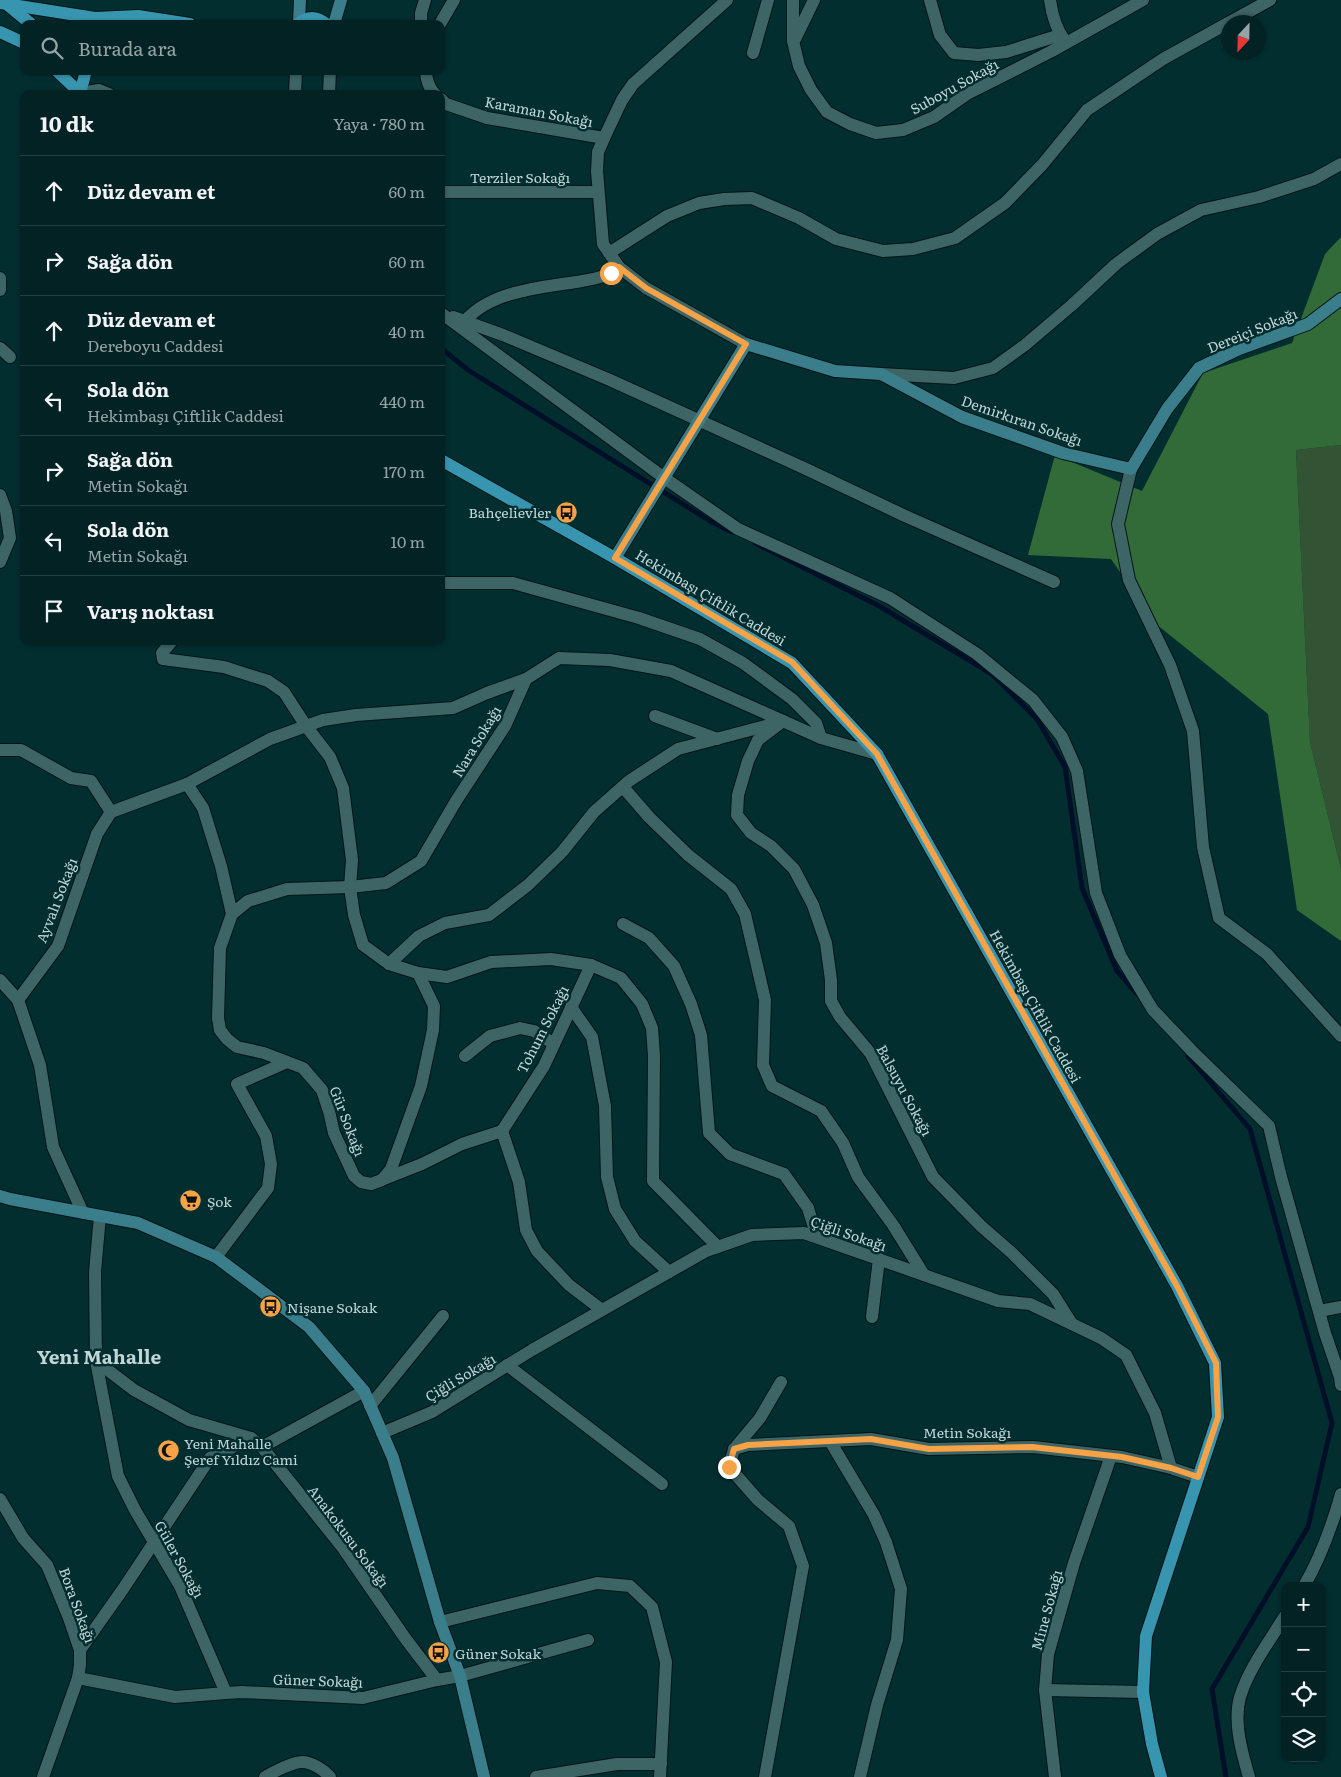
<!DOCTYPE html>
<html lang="tr">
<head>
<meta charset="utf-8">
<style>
	:root { --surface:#022224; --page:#102f31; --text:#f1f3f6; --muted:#96a4a6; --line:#233f41 }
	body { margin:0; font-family:Literata,serif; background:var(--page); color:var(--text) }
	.controls { position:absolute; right:15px; bottom:15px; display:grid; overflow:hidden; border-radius:10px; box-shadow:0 1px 4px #0004 }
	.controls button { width:45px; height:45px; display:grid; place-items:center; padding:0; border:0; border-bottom:1px solid var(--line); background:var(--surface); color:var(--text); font:25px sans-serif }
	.compass { position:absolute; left:1221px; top:15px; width:45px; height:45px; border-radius:50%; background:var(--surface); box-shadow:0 1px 4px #0004; rotate:202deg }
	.stop { position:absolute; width:15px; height:15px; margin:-11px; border:4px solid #f6a247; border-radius:50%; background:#fff }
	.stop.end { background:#f6a247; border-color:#fff; box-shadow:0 1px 5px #0008 }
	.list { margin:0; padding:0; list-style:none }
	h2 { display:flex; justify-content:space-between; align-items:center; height:65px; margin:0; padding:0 20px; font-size:21px }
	h2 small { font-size:16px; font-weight:400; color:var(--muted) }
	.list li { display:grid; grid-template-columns:32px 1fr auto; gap:15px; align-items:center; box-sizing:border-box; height:70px; padding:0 20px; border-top:1px solid var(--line) }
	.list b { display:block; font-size:19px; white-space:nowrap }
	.list p { margin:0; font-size:16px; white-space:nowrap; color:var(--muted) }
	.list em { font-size:16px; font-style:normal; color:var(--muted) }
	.icon { flex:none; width:28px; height:28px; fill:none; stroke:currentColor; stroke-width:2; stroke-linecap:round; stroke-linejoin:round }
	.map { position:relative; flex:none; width:1341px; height:1777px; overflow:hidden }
	.search { position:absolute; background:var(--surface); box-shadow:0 1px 4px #0004; left:20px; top:20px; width:425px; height:55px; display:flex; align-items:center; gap:12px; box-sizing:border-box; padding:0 18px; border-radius:10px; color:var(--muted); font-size:19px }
	.panel { position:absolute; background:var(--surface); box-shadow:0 1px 4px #0004; left:20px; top:90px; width:425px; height:555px; border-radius:10px }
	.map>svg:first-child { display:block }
</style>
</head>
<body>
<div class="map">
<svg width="1341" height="1777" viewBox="0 0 1341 1777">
	<rect width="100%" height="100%" fill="#032e30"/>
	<!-- green -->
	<path fill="#325434" d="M1341 445V869L1310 742 1296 450Z"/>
	<!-- forest -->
	<path fill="#336b38" d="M1341 237V445L1296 450 1310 742 1341 869V941L1297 910 1268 714 1156 624 1111 559 1028 555 1055 455 1142 491 1203 373 1292 343 1325 254Z"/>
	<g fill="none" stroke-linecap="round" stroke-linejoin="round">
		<!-- stream -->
		<g stroke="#000f28" stroke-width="5">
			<path d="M441 348 468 370 710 521 732 532"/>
			<path d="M755 543 879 606 992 674 1037 719 1065 767 1082 888 1117 971 1138 995"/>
			<path d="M1188 1056 1250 1129 1332 1423 1308 1527 1212 1689 1226 1777"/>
		</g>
		<defs>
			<g id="street">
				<path d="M727 0 633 84 622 100 605 136 598 152 597 171 603 244 619 267 646 288 746 344"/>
				<path d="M793 0V41L799 66 811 90 827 112 850 124 876 133 903 130 934 117 967 94 1052 51 1143 0"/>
				<path d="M930 0 940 35 954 53 978 55 1006 52 1060 35"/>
				<path d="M1050 0C1052 15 1056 29 1065 41"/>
				<path d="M1230 22 1270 0"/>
				<path d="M421 24V13L425 0"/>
				<path d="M440 24 454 0"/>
				<path d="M795 39 814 0"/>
				<path d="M753 53 768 0"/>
				<path d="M426 71C426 78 429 89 435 94"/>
				<path d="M80 93 99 90 109 94"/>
				<path d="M295 94 296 71"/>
				<path d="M329 94 330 71"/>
				<path d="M441 99 446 104 487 118 604 138"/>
				<path d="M441 192H598"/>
				<path d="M609 253 667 216 699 203 724 199 752 198 799 218 836 239 883 251 913 249 955 238 1005 203 1042 165 1087 110 1163 59 1228 23"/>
				<path d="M0 278V290"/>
				<path d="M441 313 663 477 738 529 890 598 977 654 1033 700 1062 737 1077 771 1096 893 1120 955 1153 1010 1193 1052 1269 1126 1281 1177 1325 1333 1340 1377 1341 1385"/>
				<path d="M453 317 503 335 610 380 806 469 903 515 1054 582"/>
				<path d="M465 321C491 291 539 288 576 282 592 279 606 278 619 267"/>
				<path d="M0 348 10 357"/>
				<path d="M881 374 954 378 993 368 1025 345 1072 305 1116 264 1157 234 1201 210 1259 197 1314 179 1341 164"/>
				<path d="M1131 469 1118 524 1129 580 1170 665 1193 731 1203 847 1219 918 1267 954 1341 1036"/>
				<path d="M0 495 6 511 10 538 0 562"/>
				<path d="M441 583H513L639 618 700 639 743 663 792 699 816 723 821 738"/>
				<path d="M172 641 162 653 163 659 224 667 268 681 284 692 306 726 330 757 343 788 352 860 350 887 354 915 363 945 389 964 418 973 434 1006 433 1030 421 1086 391 1169 382 1180 371 1184 361 1182 354 1176 334 1133 329 1111 322 1090 303 1068 264 1053 237 1047 227 1039 220 1030 218 1018 220 948 232 914 221 866 203 808 187 784"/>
				<path d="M655 716 717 739"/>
				<path d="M783 721 758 740 748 761 738 795 737 815 751 833 771 846 794 869 813 905 826 943 831 980V1001L840 1017 871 1054 933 1177 981 1226 1012 1253 1053 1294 1072 1324"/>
				<path d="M0 750H21L71 778 91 781 111 812"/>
				<path d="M623 787 649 817 688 855 731 889 745 914 765 1000 763 1065 772 1086 821 1111 843 1143 858 1177 893 1225 924 1275"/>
				<path d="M232 914 248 901 287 889 350 887 386 883 421 861 456 801 505 726 526 679 559 658 610 660 671 671 821 738 877 754"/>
				<path d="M623 924 649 938 674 966 691 1004 701 1035 709 1133 730 1154 784 1174 808 1208 817 1237"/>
				<path d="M389 964 419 936 445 923 489 915 528 885 562 852 594 812 629 781 678 749 777 723"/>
				<path d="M418 973 447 977 491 962 551 959 591 965 621 978 642 1004 652 1028 654 1056 653 1181 718 1247"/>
				<path d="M0 980 18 1000 40 1065 53 1147 83 1213"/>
				<path d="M18 1000 58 946 97 834 111 812 187 784 270 739 323 720 356 715 453 708 487 693 526 679"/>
				<path d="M571 1007 592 1037 605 1106 607 1177 615 1209 635 1241 669 1272"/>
				<path d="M465 1056 490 1036 520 1028 534 1031 554 1044"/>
				<path d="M502 1131 544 1066 591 965"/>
				<path d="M384 1179 422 1164 462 1144 502 1131 519 1182 526 1230 537 1251 569 1285 602 1310"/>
				<path d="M216 1257 268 1188 271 1164 266 1136 237 1084 287 1062"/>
				<path d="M1319 1311 1341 1307"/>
				<path d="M872 1317 879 1259"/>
				<path d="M96 1361 134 1390 189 1420 251 1438 262 1447 343 1548 405 1638 437 1680 460 1676 588 1640"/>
				<path d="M507 1365 662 1484"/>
				<path d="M370 1406 443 1316"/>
				<path d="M382 1433 432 1412 532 1350 706 1251 752 1235 804 1233 998 1301 1030 1304 1101 1338 1126 1355 1155 1413 1171 1468"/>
				<path d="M830 1441 874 1515 886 1542 901 1589 897 1640 877 1705 860 1777"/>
				<path d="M262 1447 364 1391"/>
				<path d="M734 1449 760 1418 781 1382"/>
				<path d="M0 1499 23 1538 47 1565 69 1618 80 1650V1665L78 1678"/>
				<path d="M1304 1586C1321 1557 1332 1526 1341 1494"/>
				<path d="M440 1622 597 1583 630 1586 652 1607 666 1662 660 1777"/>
				<path d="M80 1650 123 1589 210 1458 251 1438"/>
				<path d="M1045 1690 1143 1692"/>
				<path d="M226 1693 242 1692 363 1698 437 1680"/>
				<path d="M43 1777 78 1678 175 1697 226 1693 180 1586 135 1510 118 1476 96 1361 95 1272 100 1216"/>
				<path d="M265 1777C273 1772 293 1762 302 1762 312 1762 324 1770 330 1777"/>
				<path d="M536 1777 617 1764H661"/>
				<path d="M765 1777 803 1566 789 1526 758 1500 729 1467 734 1449 748 1445 871 1439 929 1449 1033 1447 1122 1457 1171 1468 1198 1477"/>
				<path d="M1055 1777 1045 1690 1048 1654 1074 1563 1111 1456"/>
				<path d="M1249 1777C1242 1753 1233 1722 1240 1697 1249 1668 1269 1642 1285 1616"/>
			</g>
			<g id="secondary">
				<path d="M299 23 300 0"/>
				<path d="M334 24 341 0"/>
				<path d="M615 558 746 344 835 371 881 374 962 417 1063 453 1131 469 1167 409 1199 368 1239 349 1308 324 1341 299"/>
				<path d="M0 1196 10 1199 138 1223 216 1257 309 1327 364 1391 393 1458 440 1622 460 1676 484 1777"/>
			</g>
			<g id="primary">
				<path d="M0 3 95 18 138 16 190 24"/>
				<path d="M8 5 31 24"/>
				<path d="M298 24C307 16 317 16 326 24"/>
				<path d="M0 32 24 43"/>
				<path d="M57 71 80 93"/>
				<path d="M80 93 86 71"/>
				<path d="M441 460 615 558 792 663 877 754 1177 1286 1215 1363 1218 1417 1146 1636 1143 1692 1152 1744 1161 1777"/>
			</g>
		</defs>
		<!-- street casing -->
		<use href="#street" stroke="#001516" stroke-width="14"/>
		<!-- secondary casing -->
		<use href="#secondary" stroke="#001516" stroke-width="14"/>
		<!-- primary casing -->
		<use href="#primary" stroke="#001516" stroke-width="14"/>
		<!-- street -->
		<use href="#street" stroke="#3e6566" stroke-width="12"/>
		<!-- secondary -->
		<use href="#secondary" stroke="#3a7d8b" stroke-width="12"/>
		<!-- primary -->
		<use href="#primary" stroke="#3795b0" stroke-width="12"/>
	</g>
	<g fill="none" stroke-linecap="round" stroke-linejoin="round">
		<!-- route -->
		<path stroke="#f6a247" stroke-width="6" d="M611 273 619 267 646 288 746 344 615 558 792 662 877 754 1177 1286 1216 1363 1218 1417 1198 1477 1171 1468 1122 1457 1032 1447 929 1449 871 1439 748 1445 734 1449 729 1467"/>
	</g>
	<!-- icons -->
	<defs>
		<symbol id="bus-disc" viewBox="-11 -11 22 22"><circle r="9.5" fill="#f6a247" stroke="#032e30"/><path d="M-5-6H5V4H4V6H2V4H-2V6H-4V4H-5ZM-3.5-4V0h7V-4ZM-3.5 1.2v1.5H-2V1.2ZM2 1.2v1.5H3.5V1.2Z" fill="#111"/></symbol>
		<symbol id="supermarket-disc" viewBox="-11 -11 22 22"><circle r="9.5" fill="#f6a247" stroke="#032e30"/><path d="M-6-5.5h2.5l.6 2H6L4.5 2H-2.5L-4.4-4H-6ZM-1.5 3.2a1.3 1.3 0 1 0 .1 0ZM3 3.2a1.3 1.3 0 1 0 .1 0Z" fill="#111"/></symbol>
		<symbol id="mosque-disc" viewBox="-11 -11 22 22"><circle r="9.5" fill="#f6a247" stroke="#032e30"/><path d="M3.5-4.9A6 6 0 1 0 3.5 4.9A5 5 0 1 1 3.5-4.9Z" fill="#111"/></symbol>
	</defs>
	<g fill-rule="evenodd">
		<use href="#bus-disc" x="554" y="500" width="25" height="25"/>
		<use href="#supermarket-disc" x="178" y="1188" width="25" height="25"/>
		<use href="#bus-disc" x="258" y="1294" width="25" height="25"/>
		<use href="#mosque-disc" x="156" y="1438" width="25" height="25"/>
		<use href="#bus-disc" x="426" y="1640" width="25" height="25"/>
	</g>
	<g text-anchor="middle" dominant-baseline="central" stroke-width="5" stroke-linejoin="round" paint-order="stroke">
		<!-- street labels -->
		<g font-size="14" fill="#c2d6d7" stroke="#032e30">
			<text transform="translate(954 86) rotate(-29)">Suboyu Sokağı</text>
			<text transform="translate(539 111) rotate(11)">Karaman Sokağı</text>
			<text x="520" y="177">Terziler Sokağı</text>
			<text transform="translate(1252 330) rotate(-22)">Dereiçi Sokağı</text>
			<text transform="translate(1022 420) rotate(19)">Demirkıran Sokağı</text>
			<text transform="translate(711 597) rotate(31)">Hekimbaşı Çiftlik Caddesi</text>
			<text transform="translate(476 741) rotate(-59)">Nara Sokağı</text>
			<text transform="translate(56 900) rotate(-69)">Ayvalı Sokağı</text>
			<text transform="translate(1036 1006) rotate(61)">Hekimbaşı Çiftlik Caddesi</text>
			<text transform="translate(542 1029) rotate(-63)">Tohum Sokağı</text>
			<text transform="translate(905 1090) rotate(62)">Balsuyu Sokağı</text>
			<text transform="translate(348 1121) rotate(69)">Gür Sokağı</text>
			<text transform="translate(849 1233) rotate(19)">Çiğli Sokağı</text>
			<text transform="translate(460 1377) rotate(-31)">Çiğli Sokağı</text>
			<text x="967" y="1432">Metin Sokağı</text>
			<text transform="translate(349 1536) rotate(53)">Anakokusu Sokağı</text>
			<text transform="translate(180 1559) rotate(61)">Güler Sokağı</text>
			<text transform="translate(78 1605) rotate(70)">Bora Sokağı</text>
			<text transform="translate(1046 1610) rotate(-75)">Mine Sokağı</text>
			<text transform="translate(318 1680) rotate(2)">Güner Sokağı</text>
		</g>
		<!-- poi labels -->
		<g font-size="14" fill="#c2d6d7" stroke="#032e30" text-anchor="start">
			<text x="551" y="512" text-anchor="end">Bahçelievler</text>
			<text x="207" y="1201">Şok</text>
			<text x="287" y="1307">Nişane Sokak</text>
			<text x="184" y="1443">Yeni Mahalle<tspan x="184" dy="16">Şeref Yıldız Cami</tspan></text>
			<text x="455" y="1653">Güner Sokak</text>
		</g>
		<!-- district labels -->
		<g font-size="19" font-weight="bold" fill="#c2d6d7" stroke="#032e30">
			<text x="99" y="1356">Yeni Mahalle</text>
		</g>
	</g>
</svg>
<div class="controls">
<button>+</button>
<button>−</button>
<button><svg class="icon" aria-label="locate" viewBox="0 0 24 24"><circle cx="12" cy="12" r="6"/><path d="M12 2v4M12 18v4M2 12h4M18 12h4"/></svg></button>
<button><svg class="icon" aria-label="layers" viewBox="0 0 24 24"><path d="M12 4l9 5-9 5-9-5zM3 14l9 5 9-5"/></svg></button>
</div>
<svg class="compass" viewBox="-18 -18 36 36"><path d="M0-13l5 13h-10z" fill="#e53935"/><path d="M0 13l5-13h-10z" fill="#96a4a6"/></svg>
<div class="stop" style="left:611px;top:273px"></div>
<div class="stop end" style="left:729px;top:1467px"></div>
<div class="search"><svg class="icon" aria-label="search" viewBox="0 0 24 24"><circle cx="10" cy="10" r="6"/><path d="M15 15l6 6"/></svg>Burada ara</div>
<section class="panel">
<h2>10 dk<small>Yaya · 780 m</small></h2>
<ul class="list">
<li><svg class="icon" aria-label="ahead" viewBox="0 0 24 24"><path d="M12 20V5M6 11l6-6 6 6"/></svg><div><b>Düz devam et</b></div><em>60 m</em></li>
<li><svg class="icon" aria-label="right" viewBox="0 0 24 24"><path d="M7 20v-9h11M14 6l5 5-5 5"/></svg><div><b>Sağa dön</b></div><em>60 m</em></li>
<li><svg class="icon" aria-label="ahead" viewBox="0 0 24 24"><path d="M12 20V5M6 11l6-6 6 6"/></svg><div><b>Düz devam et</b><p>Dereboyu Caddesi</p></div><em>40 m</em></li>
<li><svg class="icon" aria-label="left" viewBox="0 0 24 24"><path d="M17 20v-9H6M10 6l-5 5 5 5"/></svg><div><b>Sola dön</b><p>Hekimbaşı Çiftlik Caddesi</p></div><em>440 m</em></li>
<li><svg class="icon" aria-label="right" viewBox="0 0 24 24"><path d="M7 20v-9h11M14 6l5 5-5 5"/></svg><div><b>Sağa dön</b><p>Metin Sokağı</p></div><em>170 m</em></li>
<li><svg class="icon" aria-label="left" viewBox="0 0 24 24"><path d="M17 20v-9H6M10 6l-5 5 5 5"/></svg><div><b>Sola dön</b><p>Metin Sokağı</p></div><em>10 m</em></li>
<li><svg class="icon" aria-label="arrive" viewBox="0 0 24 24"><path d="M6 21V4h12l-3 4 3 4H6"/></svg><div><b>Varış noktası</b></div></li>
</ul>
</section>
</div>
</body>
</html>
